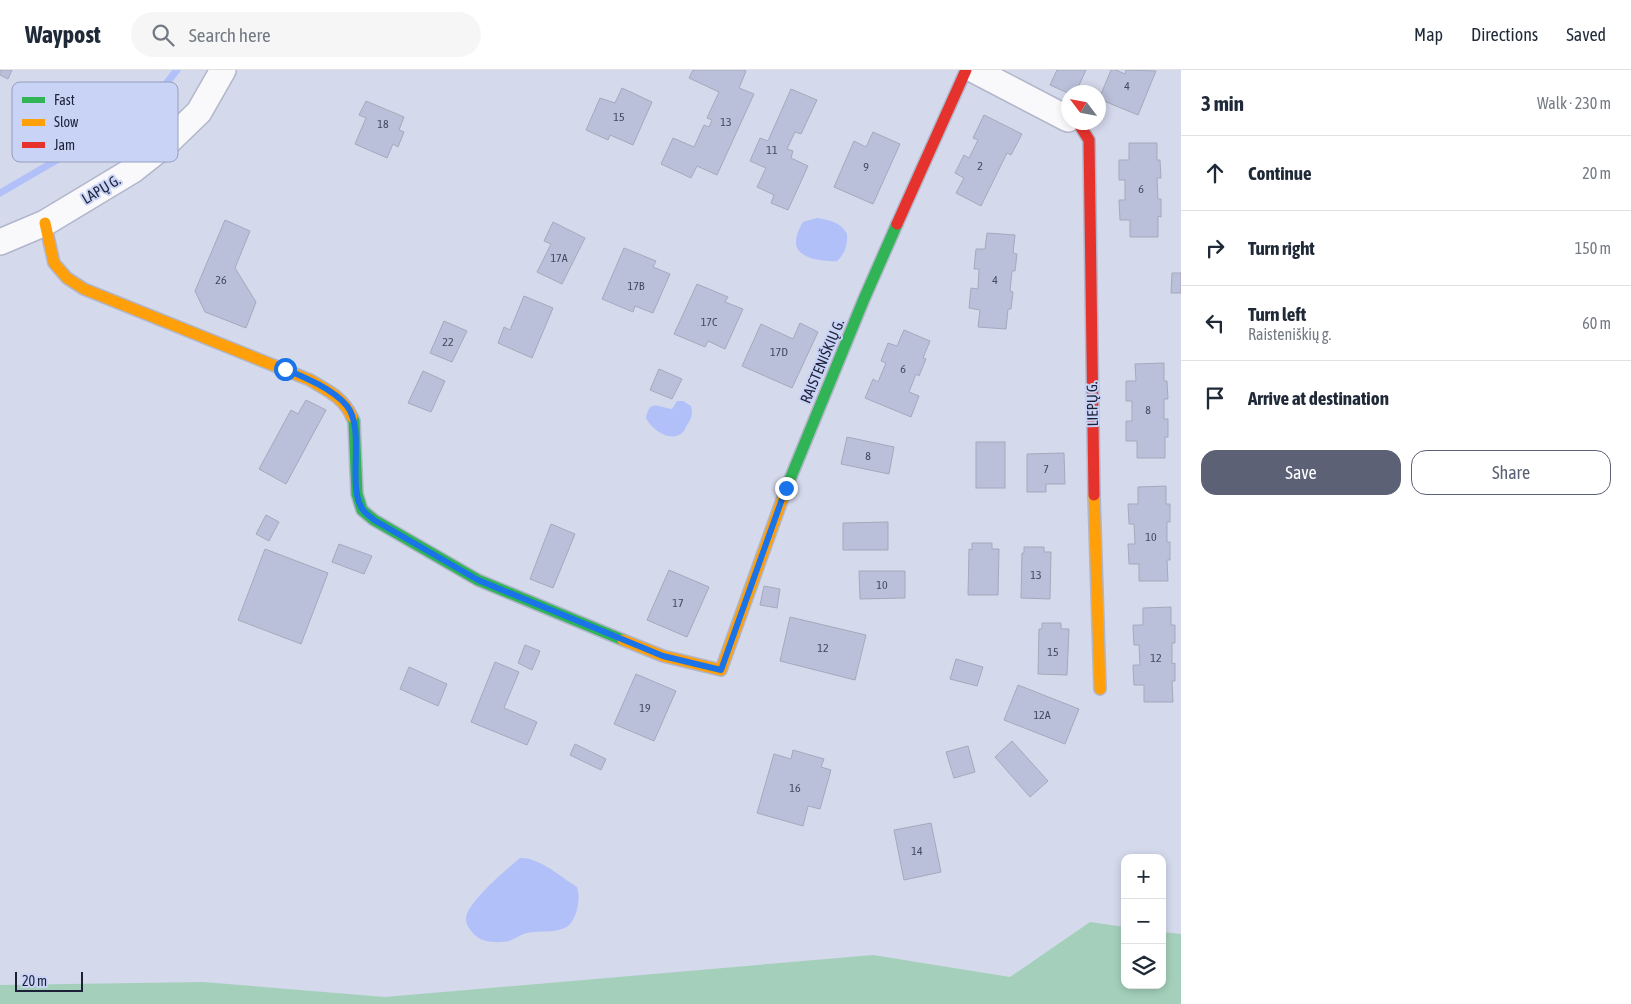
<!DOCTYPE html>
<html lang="en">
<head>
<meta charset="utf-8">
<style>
	:root { --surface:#fff; --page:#f6f6f7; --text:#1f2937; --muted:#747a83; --line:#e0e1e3; --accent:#5c6176 }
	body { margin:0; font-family:"Asap Condensed",sans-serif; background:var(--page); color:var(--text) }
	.controls { position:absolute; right:15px; bottom:15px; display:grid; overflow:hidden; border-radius:10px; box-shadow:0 2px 8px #0003 }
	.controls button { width:45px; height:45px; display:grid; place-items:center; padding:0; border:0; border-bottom:1px solid var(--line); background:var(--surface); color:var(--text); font:25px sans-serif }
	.compass { position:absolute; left:1061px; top:15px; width:45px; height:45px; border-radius:50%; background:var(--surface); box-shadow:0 2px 8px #0003; rotate:302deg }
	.scale { position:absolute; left:15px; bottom:12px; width:68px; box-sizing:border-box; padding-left:5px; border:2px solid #1c2137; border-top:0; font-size:14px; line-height:18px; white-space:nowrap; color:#1c2137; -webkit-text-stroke:4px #c9d3f6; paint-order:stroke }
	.stop { position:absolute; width:15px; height:15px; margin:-11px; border:4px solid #1a73e8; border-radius:50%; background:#fff }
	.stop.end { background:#1a73e8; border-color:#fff; box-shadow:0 1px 5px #0008 }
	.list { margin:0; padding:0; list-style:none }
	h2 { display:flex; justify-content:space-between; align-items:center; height:65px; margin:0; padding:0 20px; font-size:21px }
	h2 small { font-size:16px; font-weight:400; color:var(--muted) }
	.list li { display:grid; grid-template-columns:32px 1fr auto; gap:15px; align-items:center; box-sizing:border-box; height:75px; padding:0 20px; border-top:1px solid var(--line) }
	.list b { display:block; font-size:19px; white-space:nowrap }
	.list p { margin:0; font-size:16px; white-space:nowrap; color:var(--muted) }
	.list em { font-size:16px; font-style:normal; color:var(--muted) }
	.actions { display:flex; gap:10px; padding:15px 20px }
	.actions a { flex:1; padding:11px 0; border:1px solid var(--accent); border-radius:15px; text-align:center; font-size:18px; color:var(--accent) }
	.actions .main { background:var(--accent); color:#fff }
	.icon { flex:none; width:28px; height:28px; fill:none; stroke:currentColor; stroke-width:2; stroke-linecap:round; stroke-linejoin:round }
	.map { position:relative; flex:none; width:1181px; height:934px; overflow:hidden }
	header { display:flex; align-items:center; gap:30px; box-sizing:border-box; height:70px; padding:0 25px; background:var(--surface); border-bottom:1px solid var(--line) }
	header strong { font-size:24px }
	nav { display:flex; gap:28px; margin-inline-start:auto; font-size:18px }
	.search { width:350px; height:45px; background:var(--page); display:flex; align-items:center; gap:12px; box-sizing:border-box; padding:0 18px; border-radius:28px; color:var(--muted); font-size:19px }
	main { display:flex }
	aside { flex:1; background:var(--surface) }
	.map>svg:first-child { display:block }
</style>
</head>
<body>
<header>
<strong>Waypost</strong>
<div class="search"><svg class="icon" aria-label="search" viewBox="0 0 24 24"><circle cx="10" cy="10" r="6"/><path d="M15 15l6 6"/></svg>Search here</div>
<nav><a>Map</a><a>Directions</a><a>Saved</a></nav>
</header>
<main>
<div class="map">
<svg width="1181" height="934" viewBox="0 0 1181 934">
	<rect width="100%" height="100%" fill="#d4d9ec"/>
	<!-- green -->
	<path fill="#a4d0bb" d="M1090 852 1125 857V915H1162V862L1181 864V934H0V915L203 912 385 927 873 885 1010 907Z"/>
	<!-- water -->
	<g fill="#b1c0f9">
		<path d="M817 148C829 150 841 152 847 164 848 174 845 184 837 191 825 192 795 189 796 172 796 165 800 157 803 152Z"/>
		<path d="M677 331H683L691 336C693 344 692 348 687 355 686 357 685 360 683 362 671 374 651 359 646 348 650 329 657 337 672 339Z"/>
		<path d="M520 788C539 787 561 807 577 817 581 828 577 849 568 856 557 864 539 860 527 863 521 864 515 869 509 871 499 873 484 873 476 866 471 862 465 854 466 847 469 831 507 799 520 788Z"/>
	</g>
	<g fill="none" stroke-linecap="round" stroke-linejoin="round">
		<!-- stream -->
		<path stroke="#b1c0f9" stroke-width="7" d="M0 123 136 44 153 30 177 0"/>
	</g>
	<!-- building -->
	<g fill="#bac0da" stroke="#a5a9bc">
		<path d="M0 0H12L8 9 0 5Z"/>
		<path d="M693 0H743L746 1 739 18 754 24 717 105 697 96 691 108 661 94 673 68 694 77 704 55 709 57 712 50 707 48 719 22 689 8Z"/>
		<path d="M1057 0H1086L1076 22 1068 23 1050 15Z"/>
		<path d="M1111 0H1116L1125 4 1126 0 1156 1 1138 45 1099 29Z"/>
		<path d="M622 18 652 32 633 75 610 65 608 70 586 60 600 28 615 33Z"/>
		<path d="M791 19 817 30 801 64 795 62 787 79 793 81 791 88 808 96 788 140 771 133 774 125 757 117 766 98 750 91 760 68 768 71Z"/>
		<path d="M366 31 404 47 399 60 404 62 398 77 393 74 387 88 355 74 366 48 359 45Z"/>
		<path d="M984 45 1022 64 1011 85 1007 83 981 136 956 123 964 108 955 103 964 85 969 88 978 70 973 68Z"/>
		<path d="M873 62 900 74 873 134 834 117 854 71 866 77Z"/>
		<path d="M1129 73H1157V90H1160L1161 108H1157L1158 129H1161V147L1158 146V167H1130V150H1120L1119 130H1125V110H1119V90H1129Z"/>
		<path d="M225 150 250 161 235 198 256 232 246 258 205 242 195 221Z"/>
		<path d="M553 152 585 168 562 214 537 202 551 174 544 171Z"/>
		<path d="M987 163 1015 165 1013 183 1017 184 1015 201H1012L1010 221 1013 222 1011 239H1008L1006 259 978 257 980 240 969 238 971 218 978 219 979 199H974L976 179H985Z"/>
		<path d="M624 178 656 191 653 197 670 204 653 243 635 236 633 242 602 229Z"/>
		<path d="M1172 203H1181V223H1171Z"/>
		<path d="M697 214 728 227 725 232 743 239 725 279 708 271 705 277 674 264Z"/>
		<path d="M524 226 553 238 532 288 498 273 504 257 510 260Z"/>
		<path d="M444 251 467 261 452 292 430 283Z"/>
		<path d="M800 253 818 262 792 318 742 296 761 254 793 269Z"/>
		<path d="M904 260 930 271 923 288 926 289 919 306 916 304 909 322 919 326 911 347 865 328 873 309 878 312 886 293 881 291 888 273 897 276Z"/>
		<path d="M1164 293V311H1167L1168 329H1164V349H1168V367H1165V388H1137V371H1126V351H1132V331H1126V311H1136L1135 294Z"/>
		<path d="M659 299 682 309 672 329 650 320Z"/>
		<path d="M423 301 445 311 431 342 408 333Z"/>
		<path d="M306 330 326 340 286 414 259 399 291 340 298 344Z"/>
		<path d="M847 367 894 377 889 404 841 394Z"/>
		<rect x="976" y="372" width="29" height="46"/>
		<path d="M1064 383 1065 414H1046V422H1027V384Z"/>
		<path d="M1166 416V434H1170V452H1167V472H1170V490H1167L1168 511H1139V494H1129L1128 474H1135L1134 454H1129L1128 434H1138V417Z"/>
		<path d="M266 445 279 452 269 471 256 464Z"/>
		<path d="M888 452V480H843V453Z"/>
		<path d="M551 454 575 464 553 518 530 509Z"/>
		<path d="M972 473H992V479H999L998 525H968L969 479 972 480Z"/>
		<path d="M339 474 372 486 364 504 332 492Z"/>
		<path d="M1024 477H1044V482H1051L1050 529 1021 528 1022 483H1024Z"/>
		<path d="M265 479 328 503 301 574 238 550Z"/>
		<path d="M669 500 709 517 687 567 647 550Z"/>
		<path d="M859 501H905V528L860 529Z"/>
		<path d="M764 516 780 519 777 538 760 535Z"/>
		<path d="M1171 537V555H1175V573H1172V594L1175 593V611H1172L1173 632H1144V615H1134L1133 595H1140L1139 575H1134L1133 555H1143V538Z"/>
		<path d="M790 547 866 565 855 610 780 591Z"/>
		<path d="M1042 553H1061V559H1069L1067 605 1038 604 1039 559H1042Z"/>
		<path d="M525 575 540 581 532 600 518 593Z"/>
		<path d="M956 589 983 597 977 616 950 609Z"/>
		<path d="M495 592 519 602 504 638 537 652 527 675 471 652Z"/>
		<path d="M409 597 447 614 438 636 400 619Z"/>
		<path d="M636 604 676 621 654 671 614 654Z"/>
		<path d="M1018 615 1079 639 1065 674 1004 650Z"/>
		<path d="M1012 671 1048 711 1030 727 995 687Z"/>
		<path d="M575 674 606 689 601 700 570 685Z"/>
		<path d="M968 676 975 702 954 708 946 682Z"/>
		<path d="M793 680 824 689 821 697 831 700 820 739 808 736 803 756 757 743 774 684 791 689Z"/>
		<path d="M931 753 941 802 904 810 894 760Z"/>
	</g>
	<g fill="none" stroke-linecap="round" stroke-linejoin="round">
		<defs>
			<g id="street">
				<path d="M974 0 1068 49"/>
				<path d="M0 172 45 153 133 100 167 73 199 42 223 0"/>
			</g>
			<g id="fast">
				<path d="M352 347 354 351 357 424 362 440 374 450 478 510 623 570"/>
				<path d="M786 419 864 229 897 154"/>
			</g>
			<g id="slow">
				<path d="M45 153 54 193 67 208 84 219 310 310C328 321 343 327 352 347"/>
				<path d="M1094 425 1100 619"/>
				<path d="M623 570 663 586 721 600 786 419"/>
			</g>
			<g id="jam">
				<path d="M1076 52 1079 54 1089 70 1094 425"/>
				<path d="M897 154 966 0"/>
			</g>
		</defs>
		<!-- street casing -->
		<use href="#street" stroke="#b1b6ca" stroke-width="28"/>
		<!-- fast casing -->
		<use href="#fast" stroke="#b1b6ca" stroke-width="14"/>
		<!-- slow casing -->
		<use href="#slow" stroke="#b1b6ca" stroke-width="14"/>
		<!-- jam casing -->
		<use href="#jam" stroke="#b1b6ca" stroke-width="14"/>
		<!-- street -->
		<use href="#street" stroke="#f9f9fc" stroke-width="25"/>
		<!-- fast -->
		<use href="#fast" stroke="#30b455" stroke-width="11"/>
		<!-- slow -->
		<use href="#slow" stroke="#ff9f0a" stroke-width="11"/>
		<!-- jam -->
		<use href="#jam" stroke="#e5322d" stroke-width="11"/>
	</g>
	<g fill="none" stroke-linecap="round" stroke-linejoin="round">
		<!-- route -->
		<path stroke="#1a73e8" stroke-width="6" d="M285 299C304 307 333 319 347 336 366 360 346 417 363 440 366 444 371 447 374 450L478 510 663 586 721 600 786 418"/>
	</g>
	<g text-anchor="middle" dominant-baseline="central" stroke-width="4" stroke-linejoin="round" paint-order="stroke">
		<!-- number labels -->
		<g font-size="12" fill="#444960">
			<text x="1127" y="16">4</text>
			<text x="619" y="47">15</text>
			<text x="726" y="52">13</text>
			<text x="383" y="54">18</text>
			<text x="772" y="80">11</text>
			<text x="980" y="96">2</text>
			<text x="866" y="97">9</text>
			<text x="1141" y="119">6</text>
			<text x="559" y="188">17A</text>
			<text x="221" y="210">26</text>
			<text x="995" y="210">4</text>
			<text x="636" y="216">17B</text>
			<text x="709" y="252">17C</text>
			<text x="448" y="272">22</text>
			<text x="779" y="282">17D</text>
			<text x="903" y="299">6</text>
			<text x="1148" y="340">8</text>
			<text x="868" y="386">8</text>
			<text x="1046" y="399">7</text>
			<text x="1151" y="467">10</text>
			<text x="1036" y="505">13</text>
			<text x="882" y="515">10</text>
			<text x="678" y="533">17</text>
			<text x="823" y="578">12</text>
			<text x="1053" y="582">15</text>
			<text x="1156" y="588">12</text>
			<text x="645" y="638">19</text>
			<text x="1042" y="645">12A</text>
			<text x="795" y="718">16</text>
			<text x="917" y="781">14</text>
		</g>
		<!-- street labels -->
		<g font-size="15" fill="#1c2137" stroke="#c9d3f6">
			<text transform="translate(101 119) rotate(-31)">LAPŲ G.</text>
			<text transform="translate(822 291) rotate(-67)">RAISTENIŠKIŲ G.</text>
			<text transform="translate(1092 334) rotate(-91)">LIEPŲ G.</text>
		</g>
	</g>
	<!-- legend -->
	<rect x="12" y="12" width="166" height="80" rx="8" fill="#c9d3f6" stroke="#959ebd" stroke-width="1"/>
	<rect x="22" y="27" width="23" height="6" fill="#30b455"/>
	<rect x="22" y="49" width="23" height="7" fill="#ff9f0a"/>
	<rect x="22" y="72" width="23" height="6" fill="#e5322d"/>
	<g font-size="14" fill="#1c2137">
		<text x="54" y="35">Fast</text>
		<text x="54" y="57">Slow</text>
		<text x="54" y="80">Jam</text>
	</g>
</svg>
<div class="controls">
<button>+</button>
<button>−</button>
<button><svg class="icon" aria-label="layers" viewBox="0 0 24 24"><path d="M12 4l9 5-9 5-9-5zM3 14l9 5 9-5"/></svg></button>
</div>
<svg class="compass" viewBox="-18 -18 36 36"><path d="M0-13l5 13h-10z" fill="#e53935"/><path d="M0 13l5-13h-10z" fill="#747a83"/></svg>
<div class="scale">20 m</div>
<div class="stop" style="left:285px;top:299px"></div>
<div class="stop end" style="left:786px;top:418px"></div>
</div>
<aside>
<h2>3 min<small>Walk · 230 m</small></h2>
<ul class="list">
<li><svg class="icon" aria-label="ahead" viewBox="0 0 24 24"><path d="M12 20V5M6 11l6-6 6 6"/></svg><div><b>Continue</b></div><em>20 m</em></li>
<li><svg class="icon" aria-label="right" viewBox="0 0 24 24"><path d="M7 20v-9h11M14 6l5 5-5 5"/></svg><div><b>Turn right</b></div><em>150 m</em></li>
<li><svg class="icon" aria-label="left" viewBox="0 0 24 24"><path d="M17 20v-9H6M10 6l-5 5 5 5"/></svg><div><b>Turn left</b><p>Raisteniškių g.</p></div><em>60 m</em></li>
<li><svg class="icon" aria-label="arrive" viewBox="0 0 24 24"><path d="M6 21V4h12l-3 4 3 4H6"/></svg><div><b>Arrive at destination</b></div></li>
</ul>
<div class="actions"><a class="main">Save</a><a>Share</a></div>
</aside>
</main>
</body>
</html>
